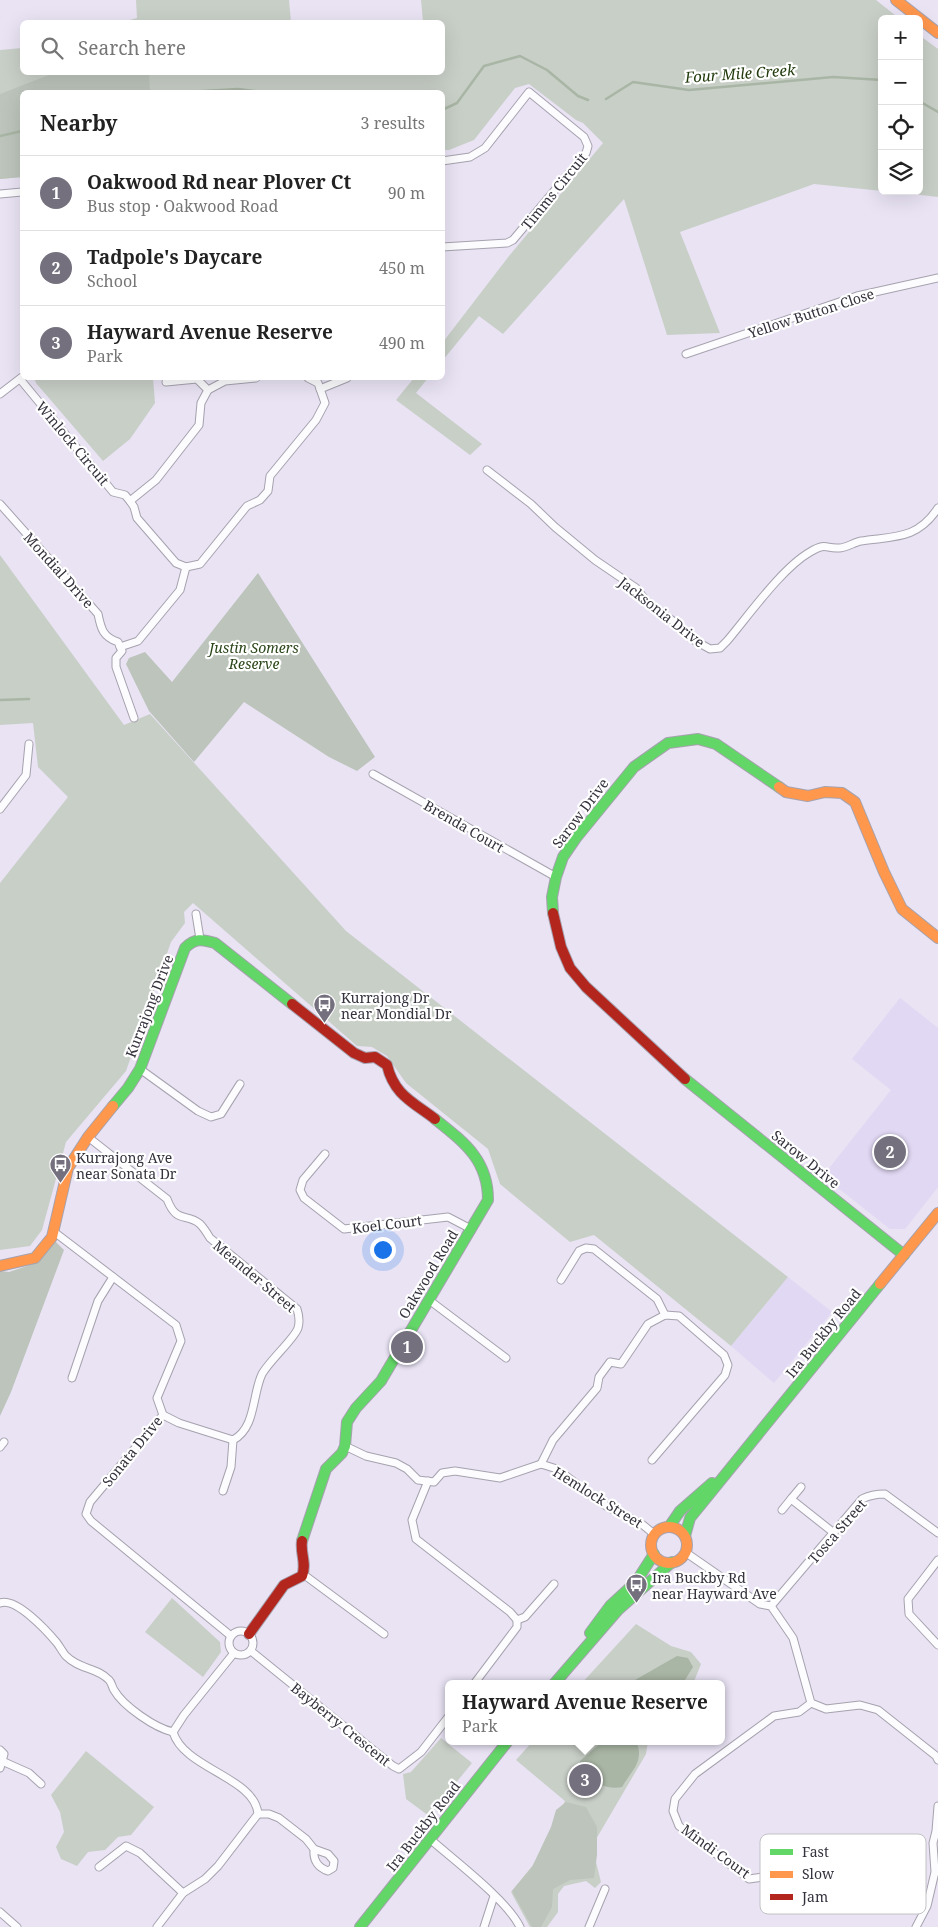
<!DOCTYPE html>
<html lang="en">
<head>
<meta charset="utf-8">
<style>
	:root { --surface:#fff; --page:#f6f6f6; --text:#222; --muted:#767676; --line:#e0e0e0; --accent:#74707d }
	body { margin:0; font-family:"Noto Serif",serif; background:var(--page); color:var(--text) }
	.controls { position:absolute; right:15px; top:15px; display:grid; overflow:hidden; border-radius:8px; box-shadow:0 5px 20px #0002 }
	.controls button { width:45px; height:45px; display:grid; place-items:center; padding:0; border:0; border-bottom:1px solid var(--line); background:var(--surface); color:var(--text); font:25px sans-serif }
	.you { position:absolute; left:382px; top:1249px; width:18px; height:18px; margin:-12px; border:4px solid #fff; border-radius:50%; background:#1a73e8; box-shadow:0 0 0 8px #1a73e833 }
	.badge { display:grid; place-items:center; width:32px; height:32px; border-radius:50%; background:var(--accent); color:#fff; font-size:16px; font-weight:700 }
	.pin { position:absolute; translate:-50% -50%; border:2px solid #fff; box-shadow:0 1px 5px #0006 }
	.popup { position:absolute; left:445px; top:1680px; width:280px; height:65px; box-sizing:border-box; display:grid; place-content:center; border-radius:8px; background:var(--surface); filter:drop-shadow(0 1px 4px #0005); font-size:16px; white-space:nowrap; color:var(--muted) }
	.popup b { font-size:19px; color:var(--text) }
	.popup::after { content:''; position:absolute; left:50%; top:100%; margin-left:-10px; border:10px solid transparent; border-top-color:var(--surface) }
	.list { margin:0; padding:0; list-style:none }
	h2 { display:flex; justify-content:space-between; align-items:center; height:65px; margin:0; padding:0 20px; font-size:21px }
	h2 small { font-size:16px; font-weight:400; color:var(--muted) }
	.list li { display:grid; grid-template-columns:32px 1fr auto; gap:15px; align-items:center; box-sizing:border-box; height:75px; padding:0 20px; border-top:1px solid var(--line) }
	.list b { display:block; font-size:19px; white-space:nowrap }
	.list p { margin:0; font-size:16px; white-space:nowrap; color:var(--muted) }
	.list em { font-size:16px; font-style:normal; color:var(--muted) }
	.icon { flex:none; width:28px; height:28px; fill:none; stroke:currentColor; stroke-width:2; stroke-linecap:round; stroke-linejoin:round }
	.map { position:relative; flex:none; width:938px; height:1927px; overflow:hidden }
	.search { position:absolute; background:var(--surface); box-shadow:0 5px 20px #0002; left:20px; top:20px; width:425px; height:55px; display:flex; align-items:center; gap:12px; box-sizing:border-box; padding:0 18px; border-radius:8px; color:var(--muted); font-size:19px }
	.panel { position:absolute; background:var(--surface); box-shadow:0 5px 20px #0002; left:20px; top:90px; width:425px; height:290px; border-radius:8px }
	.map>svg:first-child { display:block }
</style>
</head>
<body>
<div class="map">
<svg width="938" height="1927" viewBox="0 0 938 1927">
	<rect width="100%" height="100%" fill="#e9e3f4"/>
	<!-- built -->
	<g fill="#e1d8f3">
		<path d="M900 998 938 1028V1187L905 1229H890L823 1176 891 1090 852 1059Z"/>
		<path d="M788 1277 832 1312 774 1383 731 1346Z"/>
	</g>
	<!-- green -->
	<g fill="#c8cfc7">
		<path d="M136 0H289L291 22H122L137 18Z"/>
		<path d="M421 0H876L900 19H882V191L814 184 680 232 720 333 667 335 624 199 503 334 479 316 443 360V342L509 256 603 143 583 123 576 120 529 84 515 88 474 140 449 150H443L442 92H22V177L0 179V50L22 48V72H442V22H423Z"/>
		<path d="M919 35 938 49V197L886 191H919Z"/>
		<path d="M34 378H153L155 403 130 439 103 461 36 383Z"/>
		<path d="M414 378H428L416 393 482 444 470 455 396 400Z"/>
		<path d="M0 555 124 725 150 714 346 931 788 1277 731 1346 594 1235 570 1242 500 1184 488 1149 406 1083 387 1056 372 1047 357 1046 193 903 184 912 185 923 171 942 126 1071 66 1142 42 1230 30 1246 0 1250V883L68 797 38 767 33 723 0 725Z"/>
		<path d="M172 1598 220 1642 221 1652 203 1677 145 1632Z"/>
		<path d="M636 1624 671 1646 691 1652 701 1664 693 1684H581Z"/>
		<path d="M441 1738 472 1763 429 1816 406 1799 403 1774 411 1772Z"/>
		<path d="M533 1741H648L646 1754 592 1846 601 1882 595 1888 586 1881 564 1886 558 1894V1912L547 1927H530L511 1892 542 1854 565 1801 516 1760Z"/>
		<path d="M86 1751 154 1807 131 1835 118 1837 105 1850 88 1852 77 1866 61 1859 56 1847 64 1832 60 1812 51 1795Z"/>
	</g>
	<!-- forest -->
	<g fill="#bcc4bb">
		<path d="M54 73H149L150 92H22V177L0 179V94Z"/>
		<path d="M258 573 375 757 357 771 329 757 244 702 194 762 149 711 126 664 129 658 145 652 172 682Z"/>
		<path d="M55 1241 64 1250 11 1392 0 1416V1271L9 1272 39 1262Z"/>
		<path d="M566 1802 586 1807 597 1827V1855L594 1878 570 1880 553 1889 552 1907 541 1927H532L512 1891 532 1867 551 1827 556 1810Z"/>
	</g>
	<!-- water -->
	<g fill="#a9b5a5">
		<path d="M677 1656 688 1658 693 1667 685 1680 679 1684H628Z"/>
		<path d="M603 1741H636C645 1761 632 1770 622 1787 606 1790 594 1782 580 1774V1761Z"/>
	</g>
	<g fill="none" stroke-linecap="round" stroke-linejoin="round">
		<!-- stream -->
		<g stroke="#a9b5a5" stroke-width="2.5">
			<path d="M186 92 238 89 262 92"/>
			<path d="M606 99 633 82 689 90 833 77 882 80"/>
			<path d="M919 101 938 112"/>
			<path d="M442 110 457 103 484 66 520 56 547 70 578 96 588 100"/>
			<path d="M0 136 22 131"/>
			<path d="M0 700 29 699"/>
		</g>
		<defs>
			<g id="street">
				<path d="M442 161 470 157 485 148 529 92 584 137 588 146 586 153 513 240 507 243 442 247"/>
				<path d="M0 194 22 192"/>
				<path d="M686 354 857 296 938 278"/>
				<path d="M20 379 113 492 125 495 130 501 156 480 199 425 201 403 208 390 225 381 256 378"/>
				<path d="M166 382 197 379 208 390"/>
				<path d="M320 389 347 378"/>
				<path d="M0 394 22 377"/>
				<path d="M487 470 531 504 555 527 595 560 636 588 648 603 673 621 692 639 710 649 720 648 727 641C749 615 782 568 810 552 827 542 825 549 839 548 847 548 854 542 861 541 894 536 917 540 938 508"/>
				<path d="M130 501 134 507 137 518 176 563 186 567 200 564 247 506 260 500 268 491 270 476 316 420 325 403 318 383 308 378"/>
				<path d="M0 504 98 614C101 629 103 637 118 642L122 651 116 658V667L134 718"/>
				<path d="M120 647 138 641 180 590 186 567"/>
				<path d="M373 774 556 877"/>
				<path d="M0 809 26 775 29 744"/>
				<path d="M196 914 200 939"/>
				<path d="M140 1069 198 1111 211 1117 221 1114 240 1084"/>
				<path d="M88 1137 167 1199C177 1225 186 1212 200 1224 204 1228 207 1233 210 1238L297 1309C299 1315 300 1321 298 1328 295 1338 270 1360 262 1374 252 1395 256 1428 233 1440L179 1423 163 1415"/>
				<path d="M325 1154 303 1180 300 1190 304 1198 344 1229 448 1217 471 1229"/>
				<path d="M53 1231 176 1325 181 1341 157 1398 163 1415 90 1502 86 1514 91 1521 231 1636"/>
				<path d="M561 1280 579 1251 586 1248 594 1249 657 1299 665 1315"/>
				<path d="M429 1300 506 1358"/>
				<path d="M72 1378 98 1301 113 1277"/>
				<path d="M345 1446 366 1456 396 1463 407 1469 418 1480 434 1482 442 1473 455 1471 500 1478 541 1464 557 1469 606 1506 643 1525 654 1534"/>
				<path d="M0 1447 4 1442"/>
				<path d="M541 1464 553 1440 597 1388 599 1377 610 1362 621 1364 648 1324 665 1315 679 1316 724 1355 728 1365 725 1375 652 1460"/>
				<path d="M428 1481 412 1520 416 1539 510 1612 517 1620V1627L474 1684"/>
				<path d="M223 1491 231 1467 233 1440"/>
				<path d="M791 1499 801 1487"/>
				<path d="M782 1510 791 1499 834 1533"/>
				<path d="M685 1552 760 1604 771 1606 793 1638 811 1703 826 1709 860 1705 878 1710 936 1756 938 1760"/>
				<path d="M938 1560 908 1599 909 1614 938 1645"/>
				<path d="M303 1574 384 1634"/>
				<path d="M0 1603C16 1597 47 1631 57 1643 60 1647 63 1653 66 1656 80 1670 97 1667 109 1680 112 1683 112 1687 114 1690 123 1706 155 1728 173 1732"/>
				<path d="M771 1606 862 1499C870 1495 876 1494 885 1494L938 1533"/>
				<path d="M517 1620 525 1617 554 1584"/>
				<circle cx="241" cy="1643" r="12"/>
				<path d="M251 1651 393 1766 399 1769 421 1752 449 1716"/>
				<path d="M0 1750 4 1754 0 1768"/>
				<path d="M2 1761 29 1773 41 1784"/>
				<path d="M258 1814H269L279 1818 306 1839 314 1849 328 1854 334 1861 333 1868 328 1871C317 1867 313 1860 314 1849"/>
				<path d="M430 1839C455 1861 507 1900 520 1927"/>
				<path d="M787 1851 763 1877 749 1879 679 1826 673 1811 675 1799 695 1774 774 1716 799 1712 811 1703"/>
				<path d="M99 1867 126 1846 140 1853 183 1893"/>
				<path d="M0 1912 17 1927"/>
				<path d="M157 1927 183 1893 205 1879 218 1866 258 1814C255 1777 184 1769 173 1732L184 1715 234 1653"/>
				<path d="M484 1927 494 1896"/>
				<path d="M589 1927 605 1889"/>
				<path d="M916 1927 927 1906 935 1872 933 1843 936 1831 938 1806"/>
			</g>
			<g id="fast">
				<path d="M553 913 552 897 556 877 563 857 576 838 634 767 668 743 698 739 716 744 779 787"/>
				<path d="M685 1079 904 1255"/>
				<path d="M113 1106 128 1088 140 1069 185 948C195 938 202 939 215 943L292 1004"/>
				<path d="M669 1527 680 1511 712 1483"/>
				<path d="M685 1536 690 1518 880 1284"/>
				<path d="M302 1541 326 1469 342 1453 345 1446 347 1422 356 1408 381 1381 488 1200C488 1160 465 1143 435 1119"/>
				<path d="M590 1633 610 1606 636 1582 654 1554"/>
				<path d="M554 1684 618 1610 672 1562"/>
				<path d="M360 1927 508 1741"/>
			</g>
			<g id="slow">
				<path d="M896 0 938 33"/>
				<path d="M779 787 786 792 808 796 825 792 842 793 855 802 884 872 902 909 938 938"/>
				<path d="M0 1266 35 1258 52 1237 68 1168 88 1137 113 1106"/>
				<path d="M880 1284 938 1213"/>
				<circle cx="669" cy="1545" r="18"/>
			</g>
			<g id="jam">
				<path d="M553 913 561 947 570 968 586 987 685 1079"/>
				<path d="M292 1004 354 1053 365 1058 375 1057 387 1065C394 1095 413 1102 435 1119"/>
				<path d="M249 1634 284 1585 302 1576C307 1564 300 1553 302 1541"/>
			</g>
		</defs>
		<!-- street casing -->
		<use href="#street" stroke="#a6a2ae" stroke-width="9"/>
		<!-- fast casing -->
		<use href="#fast" stroke="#a6a2ae" stroke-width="12"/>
		<!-- slow casing -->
		<use href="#slow" stroke="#a6a2ae" stroke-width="12"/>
		<!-- jam casing -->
		<use href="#jam" stroke="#a6a2ae" stroke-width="12"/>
		<!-- street -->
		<use href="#street" stroke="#fcfbfd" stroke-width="7"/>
		<!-- fast -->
		<use href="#fast" stroke="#63d668" stroke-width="10"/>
		<!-- slow -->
		<use href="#slow" stroke="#ff974d" stroke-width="10"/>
		<!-- jam -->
		<use href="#jam" stroke="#b3261e" stroke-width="10"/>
	</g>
	<!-- icons -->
	<defs>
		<symbol id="bus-pin" viewBox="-11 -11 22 30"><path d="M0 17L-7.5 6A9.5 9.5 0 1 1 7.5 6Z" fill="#74707d" stroke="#fff"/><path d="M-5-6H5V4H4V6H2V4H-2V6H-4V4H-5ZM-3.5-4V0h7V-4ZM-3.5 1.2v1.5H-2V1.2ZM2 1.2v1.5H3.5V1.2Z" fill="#fff"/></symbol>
	</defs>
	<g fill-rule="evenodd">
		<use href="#bus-pin" x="312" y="992" width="25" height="34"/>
		<use href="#bus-pin" x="48" y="1152" width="25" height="34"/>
		<use href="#bus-pin" x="624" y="1572" width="25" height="34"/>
	</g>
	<g text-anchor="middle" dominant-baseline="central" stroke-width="4.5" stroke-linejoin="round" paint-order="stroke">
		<!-- street labels -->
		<g font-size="14" fill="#35323d" stroke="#fff">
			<text transform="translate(554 191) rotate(-51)">Timms Circuit</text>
			<text transform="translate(811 313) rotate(-18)">Yellow Button Close</text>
			<text transform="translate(73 443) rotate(50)">Winlock Circuit</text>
			<text transform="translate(59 570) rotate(48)">Mondial Drive</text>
			<text transform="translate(662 612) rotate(38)">Jacksonia Drive</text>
			<text transform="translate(580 813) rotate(-53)">Sarow Drive</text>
			<text transform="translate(464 826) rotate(30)">Brenda Court</text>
			<text transform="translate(149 1006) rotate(-69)">Kurrajong Drive</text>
			<text transform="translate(806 1159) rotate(39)">Sarow Drive</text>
			<text transform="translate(387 1224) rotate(-7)">Koel Court</text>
			<text transform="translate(428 1274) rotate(-59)">Oakwood Road</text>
			<text transform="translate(255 1276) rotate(40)">Meander Street</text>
			<text transform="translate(823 1333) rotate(-51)">Ira Buckby Road</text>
			<text transform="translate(132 1451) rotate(-51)">Sonata Drive</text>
			<text transform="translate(598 1497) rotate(32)">Hemlock Street</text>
			<text transform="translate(837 1531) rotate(-49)">Tosca Street</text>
			<text transform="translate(341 1724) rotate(39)">Bayberry Crescent</text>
			<text transform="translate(423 1826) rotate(-52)">Ira Buckby Road</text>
			<text transform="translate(716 1851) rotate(36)">Mindi Court</text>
		</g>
		<!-- park labels -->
		<g font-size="14" font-style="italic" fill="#2a4518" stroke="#fff">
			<text x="254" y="647">Justin Somers<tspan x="254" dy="16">Reserve</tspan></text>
		</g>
		<!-- poi labels -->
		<g font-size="14" fill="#35323d" stroke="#fff" text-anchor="start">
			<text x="341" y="997">Kurrajong Dr<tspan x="341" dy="16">near Mondial Dr</tspan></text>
			<text x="76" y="1157">Kurrajong Ave<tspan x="76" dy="16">near Sonata Dr</tspan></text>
			<text x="652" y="1577">Ira Buckby Rd<tspan x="652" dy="16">near Hayward Ave</tspan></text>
		</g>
		<!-- water labels -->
		<g font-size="15" font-style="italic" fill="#213b0d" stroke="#fff">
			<text transform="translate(740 73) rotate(-4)">Four Mile Creek</text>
		</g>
	</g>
	<!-- legend -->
	<rect x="760" y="1834" width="166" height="80" rx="8" fill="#fff" stroke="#c2c2c5" stroke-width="1"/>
	<rect x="770" y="1849" width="23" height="6" fill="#63d668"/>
	<rect x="770" y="1871" width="23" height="7" fill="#ff974d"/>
	<rect x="770" y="1894" width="23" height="6" fill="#b3261e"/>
	<g font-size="14" fill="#35323d">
		<text x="802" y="1857">Fast</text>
		<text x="802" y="1879">Slow</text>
		<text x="802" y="1902">Jam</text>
	</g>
</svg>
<div class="controls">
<button>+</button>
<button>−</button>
<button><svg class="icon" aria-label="locate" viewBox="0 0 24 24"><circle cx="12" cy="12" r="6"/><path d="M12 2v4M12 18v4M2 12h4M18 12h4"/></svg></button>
<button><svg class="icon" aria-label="layers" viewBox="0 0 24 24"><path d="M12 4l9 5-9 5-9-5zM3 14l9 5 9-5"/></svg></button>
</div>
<div class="you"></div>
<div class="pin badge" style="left:407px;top:1347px">1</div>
<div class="pin badge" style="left:890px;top:1152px">2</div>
<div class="pin badge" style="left:585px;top:1780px">3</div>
<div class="popup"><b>Hayward Avenue Reserve</b>Park</div>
<div class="search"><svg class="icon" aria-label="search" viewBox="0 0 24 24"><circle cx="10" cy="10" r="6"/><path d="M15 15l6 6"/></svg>Search here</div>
<section class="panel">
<h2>Nearby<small>3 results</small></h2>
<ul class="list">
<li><span class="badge">1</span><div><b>Oakwood Rd near Plover Ct</b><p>Bus stop · Oakwood Road</p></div><em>90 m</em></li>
<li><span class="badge">2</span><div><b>Tadpole's Daycare</b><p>School</p></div><em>450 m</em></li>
<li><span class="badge">3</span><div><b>Hayward Avenue Reserve</b><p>Park</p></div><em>490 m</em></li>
</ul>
</section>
</div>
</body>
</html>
